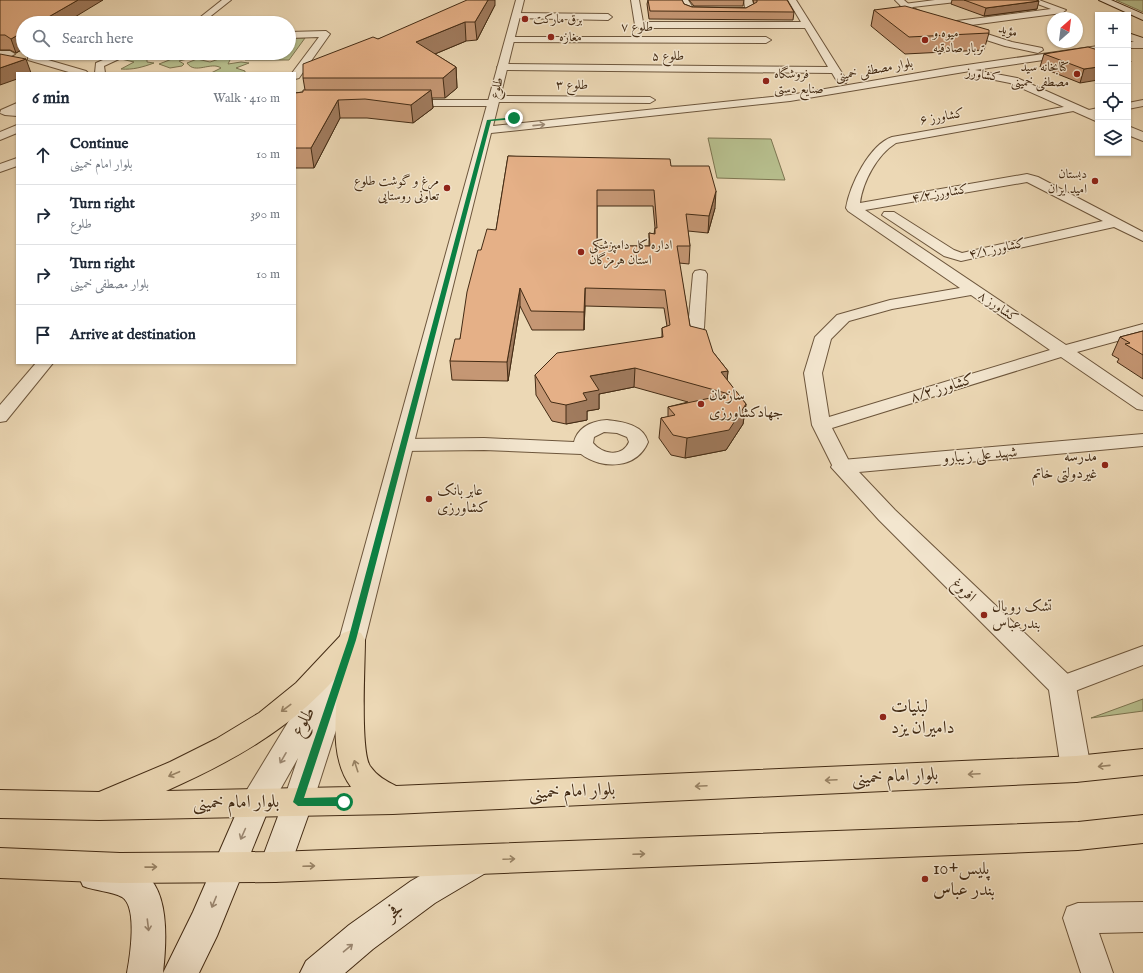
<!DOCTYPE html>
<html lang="en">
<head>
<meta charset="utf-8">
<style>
	:root { --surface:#fff; --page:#f6f6f7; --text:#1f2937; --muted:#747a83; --line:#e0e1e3 }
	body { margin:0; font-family:"IM FELL English",Amiri,serif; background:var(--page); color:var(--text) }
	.controls { position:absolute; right:12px; top:12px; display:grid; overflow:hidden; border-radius:0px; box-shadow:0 1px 3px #0004 }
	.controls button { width:36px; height:36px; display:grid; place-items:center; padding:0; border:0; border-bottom:1px solid var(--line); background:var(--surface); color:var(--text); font:20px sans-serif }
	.compass { position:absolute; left:1047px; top:12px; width:36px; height:36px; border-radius:50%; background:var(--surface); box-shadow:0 1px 3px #0004; rotate:28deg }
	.stop { position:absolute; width:12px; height:12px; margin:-9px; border:3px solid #0b8043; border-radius:50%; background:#fff }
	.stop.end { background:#0b8043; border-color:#fff; box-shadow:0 1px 4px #0008 }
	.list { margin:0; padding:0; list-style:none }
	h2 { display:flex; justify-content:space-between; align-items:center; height:52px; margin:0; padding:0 16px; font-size:17px }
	h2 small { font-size:13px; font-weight:400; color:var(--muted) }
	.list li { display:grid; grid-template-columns:26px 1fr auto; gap:12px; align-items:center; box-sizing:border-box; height:60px; padding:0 16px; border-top:1px solid var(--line) }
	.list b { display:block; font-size:15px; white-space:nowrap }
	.list p { margin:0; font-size:13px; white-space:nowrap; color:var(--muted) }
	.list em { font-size:13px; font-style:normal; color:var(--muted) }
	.icon { flex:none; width:22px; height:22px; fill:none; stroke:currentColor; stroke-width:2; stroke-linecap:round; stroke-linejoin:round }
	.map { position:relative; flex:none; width:1143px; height:973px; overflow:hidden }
	.search { position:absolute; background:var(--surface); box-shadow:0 1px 3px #0004; left:16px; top:16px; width:280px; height:44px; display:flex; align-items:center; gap:10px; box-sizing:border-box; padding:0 14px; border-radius:22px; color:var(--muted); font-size:15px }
	.panel { position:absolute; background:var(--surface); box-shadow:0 1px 3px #0004; left:16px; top:72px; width:280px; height:292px; border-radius:0px }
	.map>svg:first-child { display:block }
</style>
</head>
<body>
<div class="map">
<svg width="1143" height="973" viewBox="0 0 1143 973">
	<rect width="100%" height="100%" fill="#ecd8b5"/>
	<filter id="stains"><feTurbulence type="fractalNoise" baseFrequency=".005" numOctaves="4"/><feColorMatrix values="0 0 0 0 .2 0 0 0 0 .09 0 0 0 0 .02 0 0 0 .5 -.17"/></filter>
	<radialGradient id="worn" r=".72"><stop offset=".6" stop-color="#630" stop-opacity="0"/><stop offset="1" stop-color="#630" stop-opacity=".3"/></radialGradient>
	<!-- green -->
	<g fill="#b7bf8e" stroke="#7d7551">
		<path d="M1116 0H1143V12Z"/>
		<path d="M289 38H305L289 60H245L250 53H289Z"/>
		<path d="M140 53H180L179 54 200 56 179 61 184 64 182 66 170 68 159 64 172 59 163 56 147 59V62L154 63C143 67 133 70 121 69L134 62 121 59 143 56Z"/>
		<path d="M222 58H231L228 64 241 62 249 63 236 68 245 71V73H211L221 68C211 61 195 75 187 63L197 59 210 62Z"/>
		<path d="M708 138 771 139 785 180 717 178Z"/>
		<path d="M1143 699V711L1091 718Z"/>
	</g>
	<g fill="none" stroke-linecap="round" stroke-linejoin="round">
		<defs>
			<g id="minor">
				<path d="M222 0H231L202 23H193Z"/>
				<path d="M631 0H639L643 22H801L788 0H796L847 81 846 83H838L832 73 502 70 497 67 502 64 828 67 805 28H639L635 25Z"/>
				<path d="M680 0H688L693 8H745L744 0H752L755 10 745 14 691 13 684 10Z"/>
				<path d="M935 0H960L956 2 904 8 900 6 904 4Z"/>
				<path d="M1027 0H1039L1066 10 1062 13 949 28 945 25 949 22 1051 9Z"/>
				<path d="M516 13 608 14 612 17 608 20 513 18 512 16Z"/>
				<path d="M326 31 330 34 299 78 295 79V73H292L319 37 289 38V32Z"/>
				<path d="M509 37H766L771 40 766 43 506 42V38Z"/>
				<path d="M0 51H10L15 54 0 62Z"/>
				<path d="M119 53H132L104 66 105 73H95L96 63Z"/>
				<path d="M31 55 86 71 88 73H72L28 60V56Z"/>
				<path d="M494 96 650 97 655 100 650 103 498 102 497 105 493 106H405L400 103 405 100H489L490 97Z"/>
				<path d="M1143 100V106L1128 109V103Z"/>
				<path d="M17 103V116L5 115 0 113 1 110Z"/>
				<path d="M1075 105 1079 106 1080 108 1079 110 896 143C877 155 863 181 860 203L1027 174 1038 177 1143 232V241L1114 227 961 261 944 256 882 215 884 212H894L954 250 962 253 1103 221 1027 182 865 210 1066 345 1143 324V334L1077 352 1143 397V410L1137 409 1061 357 832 428 852 467 849 471 842 473 835 471 812 425 804 373 815 337 837 315 890 300 960 288 848 211 846 208C850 185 869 145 892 137ZM971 295 1050 350 829 417 822 373 831 339 849 321 892 309Z"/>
				<path d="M1098 108V114L1088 116 1083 113 1084 111Z"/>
				<path d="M17 125V133L0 140V132Z"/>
				<path d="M17 158V166L0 172V164Z"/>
				<path d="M700 270 705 271 707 274 704 328 702 331 696 333 690 331 688 328 693 274 695 271Z"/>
				<path d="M36 363H53L6 421 0 422V405Z"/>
				<path d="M607 420C622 422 643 424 648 442 637 469 602 470 581 454L484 450 402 451 395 449 393 445 395 441 402 439 484 438 574 442C578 427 592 421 607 420ZM604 432 617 433 627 437 629 442C622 458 602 454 593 443L594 437Z"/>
				<path d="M1143 646V665L1062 696 1053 693 1050 686 1053 679Z"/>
				<path d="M1143 902V932L1099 933 1113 973H1081L1063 918 1067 907 1078 903Z"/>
			</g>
			<g id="tertiary">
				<path d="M516 0H524L493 126 790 95 953 67 1098 46V52L975 70 1017 78 1098 114V122L1010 83 970 75 969 73 970 71 790 101 491 133 365 640 313 802 309 812 298 816 287 812 283 802 298 758 267 813 256 817 245 813 241 803 245 793 321 668 330 666 339 640Z"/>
				<path d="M895 0H904L913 8 931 16 1012 42 1042 48 1043 50 1038 53 1005 46 924 20 907 12Z"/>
				<rect x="1128" y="42" width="15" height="6"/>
				<path d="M1128 126 1143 132V141L1128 135Z"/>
				<path d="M1143 434V446L859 472 895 510 1072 678 1076 686 1091 769 1086 778 1076 782 1066 778 1061 769 1049 690 879 520 831 467 834 462 842 460Z"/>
			</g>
			<g id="secondary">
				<path d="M1099 0H1111L1143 14V20Z"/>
				<path d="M1128 33 1143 38V45L1128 40Z"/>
				<path d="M298 788 309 792 313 802 286 878 275 882 264 878 259 867 287 792Z"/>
				<path d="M256 789 267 793 271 803 217 936 199 973H163L193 912 245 793Z"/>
				<path d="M478 845 489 849 494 860 489 871 435 903 373 949 345 973H300L306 961 349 925 411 881 467 849Z"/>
				<path d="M94 860C111 863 133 865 147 876 170 895 166 947 163 973H127C130 957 138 907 122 897 111 891 95 891 83 886L78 875 83 864Z"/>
			</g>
			<g id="primary">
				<path d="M352 630 361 633 365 640C365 663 360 750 370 766 377 776 386 781 396 786L1076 756 1143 749V775L1076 782 393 814 99 820 0 818V790L99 792 170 762 216 739 259 713 296 683 343 633ZM338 675C337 712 328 756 351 787L166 791C231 762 291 729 338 675Z"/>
				<path d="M1143 815V843L1078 850 275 882 120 883 0 878V848L120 853 275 852 1078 822Z"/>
			</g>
		</defs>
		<!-- minor casing -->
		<use href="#minor" stroke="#6d563c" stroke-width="2"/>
		<!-- tertiary casing -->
		<use href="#tertiary" stroke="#6d563c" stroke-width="2"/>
		<!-- secondary casing -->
		<use href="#secondary" stroke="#432b14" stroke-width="2"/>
		<!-- primary casing -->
		<use href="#primary" stroke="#432b14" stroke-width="2"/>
		<!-- minor -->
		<use href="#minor" fill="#f3e6cf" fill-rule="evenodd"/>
		<!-- tertiary -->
		<use href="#tertiary" fill="#f3e6cf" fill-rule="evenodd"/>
		<!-- secondary -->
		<use href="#secondary" fill="#f3e6cf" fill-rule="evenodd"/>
		<!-- primary -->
		<use href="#primary" fill="#ecd8b5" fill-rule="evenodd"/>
	</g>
	<!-- wall -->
	<g fill="#c59774" stroke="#432b14" fill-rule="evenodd">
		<path d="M0 0 23 23V49L16 53 10 50H0Z"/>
		<path d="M648 0H682L684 4 692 7 746 8 754 4 753 0H787L794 12 793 20 649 19 647 4Z"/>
		<path d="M689 0H744L743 6H694Z"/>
		<path d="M952 0H1036L1037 9 984 16 951 4Z"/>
		<path d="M495 5 477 40 466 41 435 54 456 67 457 88 445 98H432L433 108 413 123 367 118H340L314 168H295V93L303 92 305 90 303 78 378 39Z"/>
		<path d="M874 10 989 33 984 50 905 54 871 26Z"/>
		<path d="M1098 50 1080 83 1040 67 1044 54Z"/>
		<path d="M508 156 671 166 715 208 708 233 688 231 690 246 689 264 679 263 690 326 713 352 728 371 727 380 746 404 743 424 726 450 685 458 671 455 659 438 661 418 668 417V407L688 402 634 387 599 394V409L587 411V420L566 424 552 421 536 395 535 375 662 337V328L667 326 664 308 585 306 584 330H532L520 306 508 381 452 380 450 361 460 339 481 250 496 230ZM597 206H653L655 228 654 234 649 233V246H597Z"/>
		<path d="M1143 331V379L1117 362 1119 359 1112 355 1120 337Z"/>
	</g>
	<!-- shaded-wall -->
	<g fill="#a07b5e" stroke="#432b14">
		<path d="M78 0H103L65 23H38Z"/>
		<path d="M488 0H495V5L477 40 475 22Z"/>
		<path d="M1039 1 1037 9 984 16 986 8Z"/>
		<path d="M465 22 466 41 418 61 416 42Z"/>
		<path d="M23 32V49L16 53 11 39Z"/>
		<path d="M26 59 31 73H17V79L0 85V68Z"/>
		<path d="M1131 61 1128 69V62Z"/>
		<path d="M456 67 457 88 445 98 443 78Z"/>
		<path d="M1098 67V80L1080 83 1084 69Z"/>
		<path d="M431 90 433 108 413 123 411 105Z"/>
		<path d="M338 100 340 118 314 168 311 148Z"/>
		<path d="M716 191 715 208 708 233 709 216Z"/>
		<path d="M520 288V306L508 381 507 362Z"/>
		<path d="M585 288V306L584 330V312Z"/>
		<path d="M635 368 634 387 599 394V409L587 411V420L566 424V405L590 376Z"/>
		<path d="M728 371 726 390 721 372Z"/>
		<path d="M746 404 743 424 726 450 685 458 687 438Z"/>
	</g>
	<!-- building -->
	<g fill="#e5b087" stroke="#432b14" fill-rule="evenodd">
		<path d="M0 0H78L38 23H23V32L11 39 5 35H0Z"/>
		<path d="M467 0H488L475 22H465L416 42 456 67 443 78H303V64L373 37 378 39Z"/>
		<path d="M648 0H682L684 4 692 7 746 8 757 2V0H787L794 12 650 11Z"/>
		<path d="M964 0H1036L1039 1 986 8Z"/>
		<path d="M905 6 989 30V33L909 37 874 10Z"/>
		<path d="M1088 47 1098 50V67L1084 69 1044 54Z"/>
		<path d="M0 54 26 59 0 68Z"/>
		<path d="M303 90H431L411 105 365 99 338 100 311 148H295V93L303 92Z"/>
		<path d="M508 156 670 159 671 166H709L716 191 709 216 686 214 690 246H677L690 326 706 330 713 352 728 371 721 372 746 404 729 430 687 438 673 435 661 418 675 415 668 407 729 394 635 368 590 376 599 390 583 393 587 400 566 405 551 402 535 375 557 353 663 337 662 328 670 325 665 290 585 288 584 312 531 311 520 288 507 362 450 361 455 339H460L467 292 478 250H481L487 229 496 230ZM597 190H654L657 228H655V234L649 233 650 246H597Z"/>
		<path d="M1143 331V355L1125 344 1130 343 1120 337Z"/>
	</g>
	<!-- one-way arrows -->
	<defs><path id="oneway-shaft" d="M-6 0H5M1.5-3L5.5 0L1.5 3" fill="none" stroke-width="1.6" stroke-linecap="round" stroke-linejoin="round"/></defs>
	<g stroke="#9b8872">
		<use href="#oneway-shaft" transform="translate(539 125) rotate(-6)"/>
		<use href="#oneway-shaft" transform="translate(283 758) rotate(120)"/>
		<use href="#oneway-shaft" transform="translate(243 834) rotate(114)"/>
		<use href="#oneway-shaft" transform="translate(214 902) rotate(112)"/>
		<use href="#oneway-shaft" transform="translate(148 925) rotate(83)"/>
		<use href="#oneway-shaft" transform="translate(348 948) rotate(-40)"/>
	</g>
	<g stroke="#988264">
		<use href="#oneway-shaft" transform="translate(286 708) rotate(143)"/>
		<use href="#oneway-shaft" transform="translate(356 766) rotate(-108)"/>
		<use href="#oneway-shaft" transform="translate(1104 766) rotate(174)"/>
		<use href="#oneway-shaft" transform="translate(174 774) rotate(157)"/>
		<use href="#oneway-shaft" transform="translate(974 774) rotate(177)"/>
		<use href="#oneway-shaft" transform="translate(831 780) rotate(177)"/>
		<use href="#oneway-shaft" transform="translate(701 786) rotate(177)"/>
		<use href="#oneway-shaft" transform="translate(639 854) rotate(-2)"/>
		<use href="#oneway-shaft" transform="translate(509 859) rotate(-2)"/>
		<use href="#oneway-shaft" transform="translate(309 866) rotate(-2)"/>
		<use href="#oneway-shaft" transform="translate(151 867) rotate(-1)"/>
	</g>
	<!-- route -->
	<path fill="#0b8043" d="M514 117 515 119 491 121 356 640 304 798 344 797 349 802 344 806H298L293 802 348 640 487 120Z"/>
	<!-- markers -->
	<g fill="#8f2418" stroke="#f3e6cf" stroke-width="1.5">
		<circle cx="525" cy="19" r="4"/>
		<circle cx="551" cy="37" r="4"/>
		<circle cx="925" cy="40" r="4"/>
		<circle cx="1077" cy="74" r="4"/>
		<circle cx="766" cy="81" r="4"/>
		<circle cx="1095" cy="181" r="4"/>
		<circle cx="447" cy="188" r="4"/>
		<circle cx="581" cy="252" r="4"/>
		<circle cx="701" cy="404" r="4"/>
		<circle cx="1105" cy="465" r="4"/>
		<circle cx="429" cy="499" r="4"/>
		<circle cx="984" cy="615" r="4"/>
		<circle cx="883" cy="717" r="4"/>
		<circle cx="925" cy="879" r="4"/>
	</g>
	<g text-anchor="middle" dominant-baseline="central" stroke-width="3" stroke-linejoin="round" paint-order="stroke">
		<!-- far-poi labels -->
		<g font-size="13" fill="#432b14" stroke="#f3e6cf" text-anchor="start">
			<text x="533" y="19">برق مارکت</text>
			<text x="933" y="33">میوه و<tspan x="933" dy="15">تربار صادقیه</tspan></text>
			<text x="559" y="37">مغازه</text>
			<text x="1069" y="67" text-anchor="end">کتابخانه سید<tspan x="1069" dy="15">مصطفی خمینی</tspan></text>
			<text x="774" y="74">فروشگاه<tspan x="774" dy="15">صنایع دستی</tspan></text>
			<text x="1087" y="174" text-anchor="end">دبستان<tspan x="1087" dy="15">امید ایران</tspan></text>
			<text x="439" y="181" text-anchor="end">مرغ و گوشت طلوع<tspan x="439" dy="15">تعاونی روستایی</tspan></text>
			<text x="589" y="245">اداره کل دامپزشکی<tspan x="589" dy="15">استان هرمزگان</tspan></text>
		</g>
		<!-- far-street labels -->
		<g font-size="13" fill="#432b14" stroke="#f3e6cf">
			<text x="637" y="27">طلوع ۷</text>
			<text transform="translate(1008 31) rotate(16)">مؤید</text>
			<text x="668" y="56">طلوع ۵</text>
			<text transform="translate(874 70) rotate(-10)">بلوار مصطفی خمینی</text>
			<text transform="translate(983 75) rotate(9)">کشاورز</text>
			<text x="572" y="85">طلوع ۳</text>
			<text transform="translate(497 88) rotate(-76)">طلوع</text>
			<text transform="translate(942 117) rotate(-10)">کشاورز ۶</text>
			<text transform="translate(940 194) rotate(-10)">کشاورز ۴/۲</text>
			<text transform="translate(997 249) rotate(-12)">کشاورز ۴/۱</text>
			<text transform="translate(998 307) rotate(34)">کشاورز ۸</text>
		</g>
		<!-- street labels -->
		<g font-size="15" fill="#432b14" stroke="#f3e6cf">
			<text transform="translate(942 388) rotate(-17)">کشاورز ۸/۲</text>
			<text transform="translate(980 455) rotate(-5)">شهید علی زیبارو</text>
			<text transform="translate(964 590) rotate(44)">افروغ</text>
		</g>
		<!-- poi labels -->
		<g font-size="15" fill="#432b14" stroke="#f3e6cf" text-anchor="start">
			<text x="709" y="395">سازمان<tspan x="709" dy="17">جهادکشاورزی</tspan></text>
			<text x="1097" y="456" text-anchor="end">مدرسه<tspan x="1097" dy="17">غیردولتی خاتم</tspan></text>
			<text x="437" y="490">عابر بانک<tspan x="437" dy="17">کشاورزی</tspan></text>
			<text x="992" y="606">تشک رویال<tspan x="992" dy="17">بندرعباس</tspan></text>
		</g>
		<!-- near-poi labels -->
		<g font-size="18" fill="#432b14" stroke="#f3e6cf" text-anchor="start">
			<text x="891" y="707">لبنیات<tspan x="891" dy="21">دامیران یزد</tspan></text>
			<text x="933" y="869">پليس+10<tspan x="933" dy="21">بندر عباس</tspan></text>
		</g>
		<!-- near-street labels -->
		<g font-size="18" fill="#432b14" stroke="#f3e6cf">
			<text transform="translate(304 722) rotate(-60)">طلوع</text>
			<text transform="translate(895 777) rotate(-3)">بلوار امام خمینی</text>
			<text transform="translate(572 792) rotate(-3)">بلوار امام خمینی</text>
			<text transform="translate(236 803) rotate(-1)">بلوار امام خمینی</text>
			<text transform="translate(395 912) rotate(-36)">فجر</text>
		</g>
	</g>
	<rect width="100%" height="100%" filter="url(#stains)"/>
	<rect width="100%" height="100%" fill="url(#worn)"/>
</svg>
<div class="controls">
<button>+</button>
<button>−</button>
<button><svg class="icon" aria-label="locate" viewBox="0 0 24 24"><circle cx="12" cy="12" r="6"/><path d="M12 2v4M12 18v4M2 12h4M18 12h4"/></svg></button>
<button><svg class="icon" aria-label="layers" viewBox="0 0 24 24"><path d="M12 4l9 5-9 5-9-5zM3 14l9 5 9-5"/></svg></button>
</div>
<svg class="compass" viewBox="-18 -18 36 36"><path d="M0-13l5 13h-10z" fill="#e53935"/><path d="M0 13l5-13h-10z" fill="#747a83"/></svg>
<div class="stop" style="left:344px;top:802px"></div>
<div class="stop end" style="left:514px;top:118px"></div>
<div class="search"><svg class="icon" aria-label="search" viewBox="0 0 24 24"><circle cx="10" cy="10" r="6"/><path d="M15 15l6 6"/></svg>Search here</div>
<section class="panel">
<h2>6 min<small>Walk · 410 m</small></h2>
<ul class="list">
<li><svg class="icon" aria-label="ahead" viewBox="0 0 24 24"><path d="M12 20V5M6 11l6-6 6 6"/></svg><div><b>Continue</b><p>بلوار امام خمینی</p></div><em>10 m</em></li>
<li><svg class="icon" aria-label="right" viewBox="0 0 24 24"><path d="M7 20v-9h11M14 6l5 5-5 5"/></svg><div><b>Turn right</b><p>طلوع</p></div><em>390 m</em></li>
<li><svg class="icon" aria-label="right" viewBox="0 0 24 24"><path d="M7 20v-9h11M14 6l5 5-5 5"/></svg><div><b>Turn right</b><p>بلوار مصطفی خمینی</p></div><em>10 m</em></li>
<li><svg class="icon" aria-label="arrive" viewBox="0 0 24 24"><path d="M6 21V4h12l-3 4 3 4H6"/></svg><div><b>Arrive at destination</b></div></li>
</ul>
</section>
</div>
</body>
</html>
